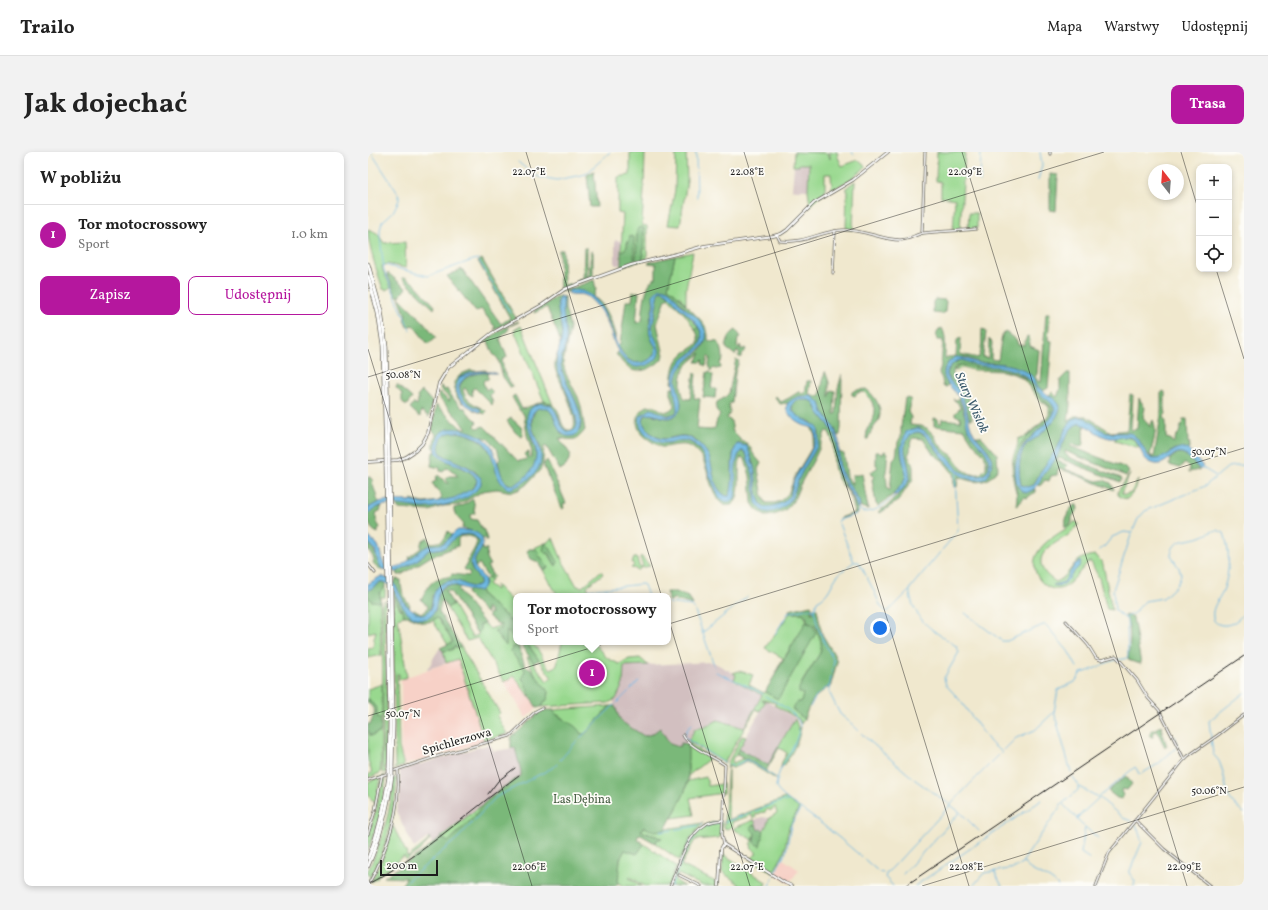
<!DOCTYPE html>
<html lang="pl">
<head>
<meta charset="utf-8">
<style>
	:root { --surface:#fff; --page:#f2f2f2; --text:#222; --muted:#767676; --line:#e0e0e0; --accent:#b5179e }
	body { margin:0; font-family:Vollkorn,serif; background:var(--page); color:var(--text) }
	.controls { position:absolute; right:12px; top:12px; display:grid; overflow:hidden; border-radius:8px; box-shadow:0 2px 6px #0003 }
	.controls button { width:36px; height:36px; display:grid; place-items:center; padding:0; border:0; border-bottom:1px solid var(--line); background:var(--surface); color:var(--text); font:20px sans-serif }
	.compass { position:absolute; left:780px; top:12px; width:36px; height:36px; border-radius:50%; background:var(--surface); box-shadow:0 2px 6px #0003; rotate:343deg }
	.scale { position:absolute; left:12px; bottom:10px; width:58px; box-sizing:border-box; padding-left:4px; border:2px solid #1c1c1c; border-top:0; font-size:11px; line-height:14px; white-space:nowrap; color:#1c1c1c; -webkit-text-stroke:3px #fdfcf7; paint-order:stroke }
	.you { position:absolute; left:512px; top:476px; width:14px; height:14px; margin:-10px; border:3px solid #fff; border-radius:50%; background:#1a73e8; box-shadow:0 0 0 6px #1a73e833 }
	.badge { display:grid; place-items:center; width:26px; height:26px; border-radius:50%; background:var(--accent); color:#fff; font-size:13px; font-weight:700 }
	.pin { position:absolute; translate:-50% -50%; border:2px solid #fff; box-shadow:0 1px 4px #0006 }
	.popup { position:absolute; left:145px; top:441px; width:158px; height:52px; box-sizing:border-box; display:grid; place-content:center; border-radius:8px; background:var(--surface); filter:drop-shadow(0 1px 3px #0005); font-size:13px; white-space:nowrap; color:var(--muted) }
	.popup b { font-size:15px; color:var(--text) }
	.popup::after { content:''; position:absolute; left:50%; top:100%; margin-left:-8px; border:8px solid transparent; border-top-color:var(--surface) }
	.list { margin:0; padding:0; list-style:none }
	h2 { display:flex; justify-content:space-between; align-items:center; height:52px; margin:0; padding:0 16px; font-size:17px }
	h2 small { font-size:13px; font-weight:400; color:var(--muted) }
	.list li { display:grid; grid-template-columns:26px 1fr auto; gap:12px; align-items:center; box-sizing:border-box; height:60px; padding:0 16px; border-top:1px solid var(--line) }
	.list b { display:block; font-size:15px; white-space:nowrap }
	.list p { margin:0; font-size:13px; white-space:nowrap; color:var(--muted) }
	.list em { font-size:13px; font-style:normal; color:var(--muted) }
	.actions { display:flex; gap:8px; padding:12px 16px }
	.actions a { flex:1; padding:9px 0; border:1px solid var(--accent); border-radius:8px; text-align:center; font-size:14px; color:var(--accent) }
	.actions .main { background:var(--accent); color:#fff }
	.icon { flex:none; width:22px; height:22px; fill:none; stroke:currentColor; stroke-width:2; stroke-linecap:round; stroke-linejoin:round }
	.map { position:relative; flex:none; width:876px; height:734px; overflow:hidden; border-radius:8px }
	header { display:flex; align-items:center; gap:24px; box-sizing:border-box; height:56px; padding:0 20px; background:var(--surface); border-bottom:1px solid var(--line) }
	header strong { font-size:19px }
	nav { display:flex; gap:22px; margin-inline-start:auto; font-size:14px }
	.intro { display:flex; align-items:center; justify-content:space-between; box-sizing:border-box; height:96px; padding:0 24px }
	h1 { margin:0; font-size:28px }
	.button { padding:10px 18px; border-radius:8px; background:var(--accent); color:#fff; font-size:14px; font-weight:700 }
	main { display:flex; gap:24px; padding:0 24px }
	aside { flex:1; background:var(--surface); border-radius:8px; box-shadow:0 2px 6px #0003 }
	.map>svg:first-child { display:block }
</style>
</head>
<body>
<header>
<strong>Trailo</strong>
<nav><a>Mapa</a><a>Warstwy</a><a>Udostępnij</a></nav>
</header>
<div class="intro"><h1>Jak dojechać</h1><a class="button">Trasa</a></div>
<main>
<aside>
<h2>W pobliżu<small></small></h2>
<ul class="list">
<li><span class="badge">1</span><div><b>Tor motocrossowy</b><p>Sport</p></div><em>1.0 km</em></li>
</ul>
<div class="actions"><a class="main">Zapisz</a><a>Udostępnij</a></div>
</aside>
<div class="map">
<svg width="876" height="734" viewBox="0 0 876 734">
	<rect width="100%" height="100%" fill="#fdfcf7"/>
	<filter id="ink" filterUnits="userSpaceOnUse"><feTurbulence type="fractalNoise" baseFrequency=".025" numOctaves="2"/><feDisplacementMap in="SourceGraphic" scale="8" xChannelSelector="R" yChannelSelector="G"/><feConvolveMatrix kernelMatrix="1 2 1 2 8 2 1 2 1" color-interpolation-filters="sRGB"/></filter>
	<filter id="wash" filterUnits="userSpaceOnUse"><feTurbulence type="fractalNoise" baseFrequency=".012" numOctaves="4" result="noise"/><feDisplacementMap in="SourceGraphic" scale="16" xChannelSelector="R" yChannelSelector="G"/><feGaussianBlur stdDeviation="0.9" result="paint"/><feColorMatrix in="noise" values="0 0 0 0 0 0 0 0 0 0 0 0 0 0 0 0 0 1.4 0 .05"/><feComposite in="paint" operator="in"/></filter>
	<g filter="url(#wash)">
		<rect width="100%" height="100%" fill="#f0e8ce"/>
		<!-- built -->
		<g fill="#f7d1c7">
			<path d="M90 507 117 590 37 613 33 601V527Z"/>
			<path d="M146 524 169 556 158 566 136 530Z"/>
			<path d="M415 707 431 718 421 731 407 722Z"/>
		</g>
		<!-- industrial -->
		<g fill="#d2bfc0">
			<path d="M431 12H440V38H424L426 14H430Z"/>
			<path d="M247 88 253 89 252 113H247Z"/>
			<path d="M72 496 75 499 78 511 60 517 59 516 62 513 66 505Z"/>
			<path d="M345 510 369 523 366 529 394 543 375 576 350 568 337 575 327 577 321 586 319 590 320 592 313 591 311 595 302 592 292 576 284 582 276 584 254 570 251 566 246 554V548L248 547 255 532 256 514Z"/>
			<path d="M398 549 427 566 400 613 371 597Z"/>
			<path d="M122 592 126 599 147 596 153 619V624L133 637 64 692 61 685 46 696 28 659 32 644V618Z"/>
			<path d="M394 665 401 666 396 679 393 677 390 678 386 668Z"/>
		</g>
		<!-- green -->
		<g fill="#98d88e" stroke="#5a7a55">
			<path d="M262 0H277L276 38 274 73 279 74V107L275 108 276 76 269 78 268 108 266 107 261 89 259 95 253 100 255 62 250 61V25L262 23Z"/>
			<path d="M308 0H318L319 28 312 74 300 73 307 38Z"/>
			<path d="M426 0 460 1 462 7V0H469L470 2 469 3 474 14 490 8 498 15 483 27 464 38 463 22H457V42L450 46 442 54 440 38 441 12H431V14H425Z"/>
			<path d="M569 0H597L592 78H585L587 47 573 45V30L568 29Z"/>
			<path d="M487 29 485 78 478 77 479 35Z"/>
			<path d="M601 61H609V76L600 77Z"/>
			<path d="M0 77 9 81 16 91 37 90 38 116 19 112 14 114 15 119 23 135 18 138 15 137C9 119 0 95 0 77Z"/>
			<path d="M325 100 318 137V153L313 146 300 136 307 104Z"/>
			<path d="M302 144 330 175 327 177 318 164 300 145Z"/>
			<path d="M153 174 185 253 176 249 146 178Z"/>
			<path d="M595 212 633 217 653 225 660 230 667 240 684 257 681 264 656 287 649 302 646 311 649 343C645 331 643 318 645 306 647 298 650 296 650 287L658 284 681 263V255L670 246 655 227 646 222 634 219 605 218 595 215 585 219 590 214Z"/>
			<path d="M755 285C764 285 768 288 771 296L747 289V287Z"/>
			<path d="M762 322 754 339V342L757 343 763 341 770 327C769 336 766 341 759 347L754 346 750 343V339Z"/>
			<path d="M708 369 710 373C708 375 706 378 704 380 695 389 671 395 673 412 675 421 681 425 688 430 706 422 701 405 728 403L735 412 744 458 739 457 731 426 723 410H720C716 415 702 432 697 435 678 445 658 418 670 400 678 386 696 380 708 369Z"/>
			<path d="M185 386 194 408 209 434 214 435 233 419 235 422 219 434 221 439 217 440 216 444H190L175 418 180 416 170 404 166 396 177 391 176 394 187 413 189 410 178 391Z"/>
			<path d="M273 404 282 414 272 416 270 419 268 417 263 416 266 413 264 411 266 406H269L271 414 273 415 275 413 272 406Z"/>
			<path d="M124 422 126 424 120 432 128 438V433L148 454V476L140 466 114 443 112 438 117 432V428L119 426 121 428Z"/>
			<path d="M17 435V445H12L13 503 0 506V496L5 495 6 486 8 479 0 481V443L12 440Z"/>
			<path d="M25 436 28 443 27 444C28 449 30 456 35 460L36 464 30 466 39 525 31 528V522H29L31 595 36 614 26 617V616L29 613 27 612Z"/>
			<path d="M17 448 19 604V615H16L19 620 15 621 14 620 15 574 14 455V452Z"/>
			<path d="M85 452 104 485 110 483 112 473 116 471 122 477 134 473V475L133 477 126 479 138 484 139 478 146 486 152 497 148 494 153 513 158 518 154 526 160 536 162 546 146 524 136 530 110 486 99 489 79 456Z"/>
			<path d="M422 461H435L439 469 448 474C450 484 456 490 452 501L434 530 436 542 433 550V565L436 567 433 572 431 567 406 553 408 551 394 548 397 550 392 559 388 557 356 611 320 589 327 577 337 575 350 568 376 576 394 543 366 528 368 523 365 521 371 519 385 523 381 533 396 541 397 540 410 547 447 481 446 475 438 470 407 521 415 506 397 496Z"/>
			<path d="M68 466 71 467 85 491 80 493 65 469Z"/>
			<path d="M158 490H165L164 491C167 494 170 498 172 501 176 508 177 513 183 517L189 513 194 490H225L239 506 251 512 261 507 272 506 280 513 256 514 255 532 248 547 240 551 173 555 180 546 181 540C171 531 164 517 159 505L162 506 179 529 184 526Z"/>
			<path d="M87 494 89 497 93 495 132 561 129 564 139 582 116 588 90 507 78 511 75 499 84 498Z"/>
			<path d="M14 532V564L13 566 9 565 0 546V537Z"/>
			<path d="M242 554 217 582H213L192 564 187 562 185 558Z"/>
			<path d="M427 567 430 575 429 578 433 575C431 590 423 602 416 614L414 613 413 616 414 610 419 601 410 595Z"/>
			<path d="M0 578 3 584 13 579V612L12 621 0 626V623L4 621 0 608Z"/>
			<path d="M374 584 378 585 371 597 369 599V603L365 605 364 610 365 611 374 607 373 606 379 607 408 626V627L378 609 365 616 360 614V668L417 646 431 656 421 675 416 701 405 721 383 707 388 702V700L383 695 384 693 382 692 385 688 365 677 366 676 386 668 388 672 383 674 387 681 385 688C394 681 398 677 401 666L409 661 407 655 402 659 400 657 396 661 395 660 387 663 388 665 385 667 384 663 364 670 365 674 360 677 356 676 360 610Z"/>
			<path d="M320 591 342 606 320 624 319 599Z"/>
			<path d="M18 623 15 627 18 628 13 660 0 700V683L9 655 15 624Z"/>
			<path d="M12 625 7 655H6L7 649H4L0 642V630Z"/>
			<path d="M338 625 340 634 355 632V641L322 646 326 663 304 666 316 642 320 629Z"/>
			<path d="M25 626H29C27 661 19 695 2 727L0 728 3 724 0 723V719C13 690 24 658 25 626Z"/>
			<path d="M115 652 106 665 80 690 73 685Z"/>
			<path d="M352 670 354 671 353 684 351 685V686L327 688 313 713 350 731V734H335L310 722 307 728 316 734H302C309 717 322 679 340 672 344 670 348 670 352 670Z"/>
			<path d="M335 671 324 684 311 708 287 691 289 688 293 686 273 679 275 675 297 678 298 677Z"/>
			<path d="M25 674 39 702 38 703 40 705 60 689 61 685 62 688 51 699 38 708 36 704C27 710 20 718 10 723V726L3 730 13 710Z"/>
			<path d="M276 692 308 714 301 734H277L262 725 261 726 274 734H256L250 731 252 707 257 698 269 702Z"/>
			<path d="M355 702 398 730 397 734H370L371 732 354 720Z"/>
		</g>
		<!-- forest -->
		<g fill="#7ab879" stroke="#4b6a4a">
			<path d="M226 19 229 55H222L219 23Z"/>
			<path d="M682 22 690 23 688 59 682 58Z"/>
			<path d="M273 75 276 76 275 108 253 115V100L259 95V91L261 88 262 84 266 85V107H268L269 78Z"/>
			<path d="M216 96H219V125L221 124 223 99 225 100V125L210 131V128L215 127Z"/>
			<path d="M191 98H195L196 134 202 131 203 134 192 139Z"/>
			<path d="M307 104 300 136C307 140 311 145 316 151 325 162 342 171 340 188L346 190 347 188C354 192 355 201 355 208L352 211 353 216 348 217 346 216 343 219 341 213 342 206 340 204 338 214 334 212 335 208 333 210H328L333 201C328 205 322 209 318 214 312 223 311 239 317 247H322L326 221H328L326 246 332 247 329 277 343 278 347 276 349 268 352 263C347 259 348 256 349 250L356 246 361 241 368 207 371 209 367 221 364 251 361 252 362 261 359 266 363 269 365 280 372 287 373 289C382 291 382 296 386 303 388 306 391 308 393 311L390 317 395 345 398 351H407L412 349 420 342 428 322 443 297 447 283 443 275 448 278C450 296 434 311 427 327 424 334 424 341 419 347 414 352 402 356 395 355 387 345 389 333 387 321 386 311 382 303 378 294L371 291C358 301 369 333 361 344H358C339 333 348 303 328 289 325 287 321 284 317 284 310 283 302 287 295 287 286 287 276 276 275 267L279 262 299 266 306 265 313 252C311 243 307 234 309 225 312 208 327 207 334 196 345 179 326 165 316 155 313 152 311 149 308 146 304 142 297 139 292 136L285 147C286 151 285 154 284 159 280 174 280 183 288 195 287 208 273 216 261 208 256 205 253 198 249 193L252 192 258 149H264L265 140H271L268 171 274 169C275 159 276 129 288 126V112L280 111 281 110Z"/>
			<path d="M114 107 148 166 127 178 126 177 127 175 113 157 108 160 79 124 94 117 133 172 142 166 110 109Z"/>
			<path d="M20 121 38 136 31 145 55 169 68 185 60 192 45 173 39 175 36 168 38 164 31 145 28 143 19 122Z"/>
			<path d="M37 125 47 132 67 154 66 157 34 126Z"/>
			<path d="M226 128 228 137 226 145C240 155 244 170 248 186L247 187C241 168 232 141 209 139 207 139 204 138 202 138 200 139 199 140 197 141L196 139Z"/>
			<path d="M292 138 295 139 302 144 298 147 289 172 296 203C292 213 274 222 264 218 257 215 252 207 248 202L250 200C260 216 276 218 289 206V192L284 182V176L291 140Z"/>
			<path d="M190 144H192L189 150 194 181 189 214 207 262 209 276C195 292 192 265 187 258 186 257 183 254 182 253L164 255C163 263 162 272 162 280 163 294 174 299 165 316 161 323 146 339 138 330 133 326 132 317 130 310L132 307 129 296 119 286 79 277 68 293V298L66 297 65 295 68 282 64 278 68 253 93 276H99L70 245 71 240 81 249 82 247 72 237 73 234 76 238 79 237 82 243 94 256H97L100 261 109 269 107 274 109 276 116 274 150 309 159 307 156 302 161 300V306H163L164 300 159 283 156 263 154 260 152 259 144 245 145 244 147 243 154 257 176 249C180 251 186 253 189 257 193 262 193 280 203 278 215 275 192 229 189 222 182 208 193 201 192 189 190 180 182 165 179 155L166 161V159Z"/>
			<path d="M197 144V156L202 176 195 211 198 222 210 245 213 254 217 278C208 290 205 288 191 286L203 303 198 314 192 318 178 294 176 295 175 310 173 317 158 333 150 338 144 340 129 337 121 338 115 339 91 353 76 354 61 359 31 357 27 352 58 356 74 353 89 349 113 332C112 330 112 325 110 323 102 311 81 311 71 299 70 294 72 285 77 282 82 279 89 280 95 281 112 286 122 294 126 311 128 316 128 322 131 326 133 330 138 333 141 337L164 324C166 318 174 303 173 297 171 289 166 282 164 274 163 264 169 248 181 258 186 262 190 276 194 283L212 278C217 256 199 237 193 217 191 209 197 199 198 190 199 180 195 168 195 157 194 153 195 149 195 145Z"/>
			<path d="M567 147 577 148 578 149 577 160 575 162 565 161V150Z"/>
			<path d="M678 161H682L680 188 684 189 680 236 675 239 646 214 629 211H612L597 205 582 208 576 217 577 226 580 234 578 235 575 234 574 227 571 221 573 213 575 188H569C568 183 568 179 574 176 579 185 577 198 577 207L579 205 588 204 589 188 592 186H593L592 202 610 206C615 199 613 186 614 177L617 178 618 180 615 205 620 206 621 187 624 190 623 207 630 208 634 182 638 180 649 189 650 193H656L659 184 661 185 662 194 671 198 669 222 667 225 670 229 673 230Z"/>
			<path d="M150 169 151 170 140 175 141 177 132 187 139 205 134 208 136 220 144 234 143 236 135 225 130 207 125 202 120 189 116 191 115 190 133 178Z"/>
			<path d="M330 175 334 182 332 193C317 208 309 208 305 232L304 231C305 221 306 210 314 203 319 198 326 196 330 191V184L327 177Z"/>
			<path d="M368 178 373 185 370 186 369 195 371 196 372 193 373 195V198L377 196 378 197 376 201 374 203 373 206 370 204 372 201 369 199 367 203 358 196C359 188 361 182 368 178Z"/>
			<path d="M594 208 608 213 632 214 649 219 663 230 683 250 687 258 683 266 655 293 648 322 650 335 663 339 667 337V340L659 346 656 345 651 352 648 354 649 343 646 324V310L652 293 656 287 681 264 684 257C679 250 672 246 667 240 662 234 659 228 653 224 636 215 628 218 611 216 604 216 587 207 585 220 584 227 592 232 596 238 602 246 603 257 604 267H601L599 258 579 222C581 214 586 210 594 208Z"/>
			<path d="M103 218 107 219 117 218 119 219 102 221 92 225 90 229 91 246 95 252C86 244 87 241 86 230L93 222Z"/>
			<path d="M457 219 461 230V246L463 238 467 239 466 262H468L470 236 474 222 473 276 472 283 470 284 466 275 455 260 452 251 444 245 431 244 420 251 412 252 407 245 408 244 413 250 421 246 432 239 433 241H437L439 229H443L441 242 449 244 452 243Z"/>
			<path d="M339 220H342L345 223 343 236 348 237 347 246 335 245Z"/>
			<path d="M120 221 119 224 121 226 119 228 117 227 115 230 118 238 121 236 125 240 122 243 125 251 124 253 107 236 104 237 105 244 101 242 97 236 95 237C96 249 109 253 118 259L117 262 105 258V257L111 260 112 257C80 245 88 220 120 221Z"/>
			<path d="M699 221H702V253L700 269H701L706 264H718L743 280 759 278 762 242 765 243 763 278 769 277 771 246 777 256 775 265 782 275 785 268C790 279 785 291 782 303L786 305 793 263V241L795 239 797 240V256L798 262 796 264 798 270V286L802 287 804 290H806L808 284 811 281C812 275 815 272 815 267H819L820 291H822L821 296 820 298 818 296 807 297 795 306 785 307 776 298 772 290 761 281H738L717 266 697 278 690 295 673 319 666 333 660 335 653 333C650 322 650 303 658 293 660 290 665 288 668 286 677 279 688 268 692 257L687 247 681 243 684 240 689 245 692 237V228Z"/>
			<path d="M29 233 44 246 38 254 34 249V242L28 236Z"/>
			<path d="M303 236H306C307 244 312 253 308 261 300 265 285 262 275 261L273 276 300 291 317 288 324 291 335 302 351 345 355 349 359 350 368 340C367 329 365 308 373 299L378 301 385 322 387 346 395 359 419 352 425 344 432 323 447 299 451 281C449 277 446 272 443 270 440 268 436 269 433 267 426 262 421 254 428 248H441L446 250C447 254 449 258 451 261 456 268 462 273 466 281 472 293 466 307 470 320 475 334 485 344 490 358L488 361 472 367V366L486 361 487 359C485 354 485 348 482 343 478 336 471 331 468 322 463 309 469 291 460 279L457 280C452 300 441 315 432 333 428 342 426 351 418 357 413 361 404 364 397 364L387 356 384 351 382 324 377 307 373 305C368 316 376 348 363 353 344 359 341 314 332 303 322 291 317 292 302 294 300 295 296 295 293 295 289 293 284 290 280 287 270 281 265 268 273 259 275 257 278 254 280 254 285 252 292 258 297 260L302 258 306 254 303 242Z"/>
			<path d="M498 237C507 244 515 256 511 267 507 275 503 278 500 287H498L499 277 504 271 507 260 504 250 500 244 496 240 489 241 487 244 484 243V240L488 238Z"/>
			<path d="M54 239 64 250 61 265 53 259 52 265 42 256 46 251 49 253 50 248 49 245Z"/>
			<path d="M537 246 543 247 542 256 540 260 543 265 542 273 553 274 559 276 566 283 570 291 579 300 584 303 594 317 603 322H612L618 316V308L616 303 605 291 596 277 566 274V266L570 267 571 270 573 272 574 267 592 269 593 266 587 263V261L592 256 590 251 585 247 588 248 591 246 603 282 620 303 621 316C614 328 601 326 591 319 587 316 585 310 581 307 576 302 572 299 568 293 564 287 562 283 556 279 551 275 547 276 541 278 539 284 534 291 533 298 532 305 537 313 538 319 540 333 519 348 510 354L508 352 504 328 506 324 503 323V320L510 315 508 313V299L514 302 516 301V299L520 301C518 309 520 315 517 323 520 328 518 333 520 338H522L525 307 528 304 530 290 533 284V275Z"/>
			<path d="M143 266 154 276 155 284 153 285 147 280 139 269Z"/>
			<path d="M712 271 717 273 715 283 716 292 712 295 703 292 702 294 758 316 761 320 758 324 697 299V301L700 305 753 326 754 327 752 330 691 306 689 309 699 313 697 317 729 329 736 328 743 331 746 338 696 318 690 317 689 323 683 324 681 329 677 328 672 334 670 333 677 320 687 307 701 279 708 272Z"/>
			<path d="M549 280C560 282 565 293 571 301 578 312 589 322 602 326 608 328 614 328 620 324 626 301 622 301 608 284H613L629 302 630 317C618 334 607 331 590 325L589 335 586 334 585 321 574 308 565 302 555 287 545 286C540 290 545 297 540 303L545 314V327L530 349 512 361 510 360C513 357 514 357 518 355 522 352 539 334 541 329 547 314 522 287 549 280Z"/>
			<path d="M68 299C75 314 101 312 109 328 106 344 71 351 57 352 49 352 42 349 35 349H42L43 348 56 351 71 349 74 345 64 331 69 328 68 325 70 323 80 332V330L77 327 81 324H90L82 317 78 316 75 320 72 319V316L63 314 65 300Z"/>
			<path d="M471 300 476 302 479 324 484 333H485L484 323H490L494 321 500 357 493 355C485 334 469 324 471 300Z"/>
			<path d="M810 301C819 300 826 312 831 318L821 320 822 316 818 312H816L812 316 801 313 802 307Z"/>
			<path d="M179 308 198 351 195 352 196 356 194 357 176 315V311Z"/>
			<path d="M0 325H2L5 329 4 331 9 344 7 345 11 350 0 356Z"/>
			<path d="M105 347 107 355 106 357 107 361 102 364 103 367 109 368 114 377 116 378 119 387 118 389 117 386 114 388 104 379 94 376 95 371C91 368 85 361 86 356L94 354Z"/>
			<path d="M706 353H709L710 357 704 365V370L700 375H696L700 360Z"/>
			<path d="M14 354 12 359 9 360C7 366 8 370 12 375L10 378V381C2 378 0 371 0 362L4 358Z"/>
			<path d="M80 379 84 383 78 389 72 393 59 394 42 408 41 405 53 396V391L55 388 60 385 62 391C73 390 76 390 80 379Z"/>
			<path d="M100 382 108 385 112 390 102 411 105 419 112 428V432C104 439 93 430 83 428L65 443C62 456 63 470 45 459L46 457 53 461 58 459 60 454 53 448C57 440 62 428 72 426 77 425 81 426 84 422L101 424 102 421 96 417 97 415 98 414C100 404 108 398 109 388 105 385 94 381 90 387 90 388 90 393 90 394L62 405 33 423H30L29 420 48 409 61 398 76 396 89 384Z"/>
			<path d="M0 390C9 400 7 408 14 417L12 418 5 411 6 407 0 397Z"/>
			<path d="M177 391H178L182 396 190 410 188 414 181 401 178 402 175 398Z"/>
			<path d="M114 395 116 399 118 396 119 397 118 406 122 413 119 414 124 422 121 428 111 411 107 416C105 407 110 402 114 395Z"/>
			<path d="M161 397H168L172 401 170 404 173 405 180 416 175 418 170 410 163 407 159 399Z"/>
			<path d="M28 427 33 428C33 438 35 445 42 453L41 456 37 451 26 432Z"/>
			<path d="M12 430H17V435L12 440V450L3 449 0 443V439Z"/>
			<path d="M82 433 92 435 90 438 92 439V441L116 471 112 473V479L109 481 82 439H77L85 452 79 456 75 449H73L71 460 93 495 89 497 87 494 84 498 75 499 72 496 85 490 71 467 68 466C54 477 48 463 36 464 35 457 28 452 27 444L28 443 32 451 54 467 68 458C68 446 70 436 82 433Z"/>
			<path d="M100 438 109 439 112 438 114 443 140 466 148 476V488L139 479 138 494 126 479 133 477 134 475V473H131L121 465V461H124L118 456 119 462 99 442Z"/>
			<path d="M298 440H308L321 445 325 453 311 449 306 450 308 448 307 446 302 449H300V444H299Z"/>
			<path d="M443 453 444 455 443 461H445V456L449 457 454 482 467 504 469 510 462 536H459C443 548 443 549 436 567L424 557 429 550H433L435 542 431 541V536L452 501C456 490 450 484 448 474L439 470V466L435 461H422L421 460V458Z"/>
			<path d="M758 463 765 465 773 512 762 509 760 506C762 493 764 476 757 464Z"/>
			<path d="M438 470 446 475 448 481 410 547 397 540Z"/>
			<path d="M151 490H158L171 508 166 511Z"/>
			<path d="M148 494 151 497 157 514 162 516 181 540 180 546 173 555 169 556C162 546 160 536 154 526L157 518 143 500 144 495Z"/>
			<path d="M0 546 9 557V565L13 566V579L3 584 0 578V572H2L7 560 4 555 0 551Z"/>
			<path d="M242 554H247L251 565 254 570 276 584 284 582 292 576 302 592 311 595 313 591 320 592V627L316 642 297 678 286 679 275 675 273 679 294 686 289 688 287 691 271 682 269 687 276 692 269 702 257 698 252 707 250 730 248 734H33L38 726 16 725 56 699 73 685 80 690 106 665 115 652 133 637 153 624V619L147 596H143V586L174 558H185C190 568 208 570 213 582H217Z"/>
			<path d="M794 573 793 576 799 594 797 595 789 579 786 580 785 585H783L782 580Z"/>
			<path d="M410 595 411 596 398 619 379 607H376L369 603V599L371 597 400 613Z"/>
			<path d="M758 624 764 632 759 638 754 637 753 639 755 643 754 647 749 646 740 639Z"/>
			<path d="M388 672 390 678 393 677 396 679 392 694 386 691 387 681 383 677V674Z"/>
		</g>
		<!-- water -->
		<g fill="#68b5e1" stroke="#42687e">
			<path d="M292 136C304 136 308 148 315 155 319 158 324 161 327 164 358 195 315 201 309 224 306 236 319 253 309 262 298 272 288 259 277 263 270 272 285 286 294 287 304 288 313 281 322 286 330 290 337 296 341 305 346 318 344 336 358 344H361C368 334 360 306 369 292L379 294C382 303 386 312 387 321 389 333 387 345 395 355 402 356 414 352 418 348 424 342 424 335 426 328 432 315 441 305 446 292L448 287 447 278C443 274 438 275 433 272 427 269 414 259 420 251 427 244 435 244 444 244L452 251 455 260 466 275 471 289V310L473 320 491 349 492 353 491 356H489L487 348 470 320 468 313 469 292 467 284 461 273 451 261 446 250 441 248H428C412 262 445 269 450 276L451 286 450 292C445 303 438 312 433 322 425 338 427 352 407 359 403 360 400 361 395 359L388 351 385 322 378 301 375 299H373C364 310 369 333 367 346 361 352 356 350 351 345 348 337 344 330 341 322 338 310 336 300 326 292 315 284 307 291 296 291 284 290 268 277 272 264L283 257 300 264 308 261 309 258C309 246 303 234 307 221 312 205 323 205 331 194 341 180 322 164 312 156 306 151 302 139 292 138L291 140 284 176C285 184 290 190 291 197 293 209 278 215 268 215 249 209 246 189 240 173 236 163 229 152 220 145 214 140 206 144 200 141L202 138C240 135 239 185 258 206 269 216 287 210 288 195 277 179 282 171 286 153 286 149 285 146 285 143Z"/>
			<path d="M192 144H194C196 148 195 151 195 156 195 167 199 178 198 189 197 198 191 207 193 215 196 232 219 261 211 278 210 281 208 283 205 284 183 288 192 252 172 256 169 256 167 258 165 261 155 280 190 302 162 326 155 331 150 335 141 337 122 328 131 300 112 288 100 280 76 274 72 291 70 296 71 299 74 303L100 315 113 326V332C111 335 108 339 105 341 95 350 68 356 55 356 35 355 16 346 0 362V356L11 350 20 348 42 349 57 352 86 346 104 337 108 333 109 328C102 313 79 314 69 301 67 297 68 294 69 290 70 285 71 282 75 279 86 272 115 282 122 292 129 301 132 329 140 332 145 334 150 331 154 328 163 321 169 311 168 299 167 287 150 264 166 254 169 252 173 251 177 252 193 254 187 275 201 280 203 279 207 279 208 276 214 265 191 228 189 214 187 203 194 192 194 181 194 171 186 152 192 144Z"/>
			<path d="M588 205C598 205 603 210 612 211 631 212 649 210 665 225 668 228 668 233 671 236 678 243 687 245 692 254 692 266 676 279 668 286 665 288 660 290 658 293 650 303 650 322 653 333L660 335 666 333 673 319 690 295 697 278 705 267 711 265 717 266 738 281H761L765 282 772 290 780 304 785 307C798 308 808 293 817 296 822 298 830 310 835 314L832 317C826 313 821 303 814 301 804 298 798 317 784 311 772 307 774 294 766 287 760 282 749 287 742 286 732 285 722 275 712 271 698 275 695 295 688 306 685 312 680 316 676 321 670 331 671 336 658 341 651 338 649 334 648 326 645 301 657 291 674 275 679 270 685 266 687 258 684 248 675 246 669 239 667 236 666 233 664 231 659 224 650 219 641 217 630 213 619 215 608 213 603 212 599 209 594 208 587 208 579 215 579 222 579 229 590 235 593 242 599 254 600 272 606 282 613 293 624 298 624 312 623 316 622 321 620 324 618 327 613 328 609 328 579 328 565 281 550 280 546 280 542 283 540 286 529 302 550 319 537 334 534 338 531 342 526 344V342L535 331 537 326 538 322 534 305 533 294 538 280 541 278 550 276 555 278 563 285 568 293 576 302 582 307 590 318 600 323 612 324 617 322 621 316C623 297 606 292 600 277 597 267 597 256 592 247 586 236 569 227 579 213 581 209 584 207 588 205Z"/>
			<path d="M112 219 124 220 129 222C116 219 95 220 91 235 92 247 101 253 112 257L113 258 111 260C96 253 81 243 92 225L102 221Z"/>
			<path d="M90 378C100 378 119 379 114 395 112 401 106 405 106 412 107 418 114 422 117 428 116 449 95 434 85 433 60 430 77 467 55 467 30 467 29 427 12 430L0 439V432L13 424 21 427 28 434 37 452 49 461 56 463 63 457C64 453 64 449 65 445 68 432 80 426 92 430 97 432 102 436 107 435 109 435 110 434 112 432V428L105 419 102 411 112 390 110 387 105 383 100 382 92 383 87 386 76 396 61 398 48 409 29 420 20 419 14 417 10 411 7 398 0 390V384C2 387 6 389 9 392 14 399 12 413 21 416 31 420 50 399 58 395 64 391 70 394 76 391 82 387 84 381 90 378Z"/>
			<path d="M713 409C713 414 709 416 706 420 700 428 696 436 685 433L696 430 707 412Z"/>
		</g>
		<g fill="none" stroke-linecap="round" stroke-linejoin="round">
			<!-- stream -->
			<g stroke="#68b5e1" stroke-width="1">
				<path d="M3 0 31 43V48L25 60 14 70 12 78V85L16 118 42 178"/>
				<path d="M328 0 329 46"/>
				<path d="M484 0 486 3"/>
				<path d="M150 10 162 20 171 25 189 28 218 22 242 0"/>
				<path d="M670 28 674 13 672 0"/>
				<path d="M612 30 613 0"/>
				<path d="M16 113 60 124 105 108 110 107 142 161"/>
				<path d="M833 315 848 324"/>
				<path d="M589 321 587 325 590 379 543 435C541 440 542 443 543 447 550 472 568 480 588 494L591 500 576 526 578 533 591 547 622 590 626 594 633 599"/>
				<path d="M491 356 495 360C508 360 517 353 526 344"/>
				<path d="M470 370 471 368 489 362 492 358"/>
				<path d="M471 372 486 410C481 414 475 418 471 422 462 432 463 442 449 449L446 458 450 475 457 492 466 509 461 537V540L472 562 485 573 498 586 546 627 592 660 535 722"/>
				<path d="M730 399 736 395 744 385 756 380 764 381"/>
				<path d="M487 410H491L506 439 513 455 519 460 525 455 541 439"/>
				<path d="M221 438 274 432 276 433 280 444"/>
				<path d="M300 451 324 454 326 456 347 516"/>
				<path d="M597 461 634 489H639L675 473H678L700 499 709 515"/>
				<path d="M757 466 766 461 777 449 795 446 806 436 811 429 813 423 811 416 803 404C805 385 819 390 832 385 838 383 843 379 849 378L856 381C862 398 862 419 856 436 853 445 843 455 845 465 845 468 847 470 850 472 861 476 870 469 876 461"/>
				<path d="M334 481 379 445"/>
				<path d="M407 482 420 461 438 457 446 458"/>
				<path d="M348 520 384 536 395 542"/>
				<path d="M876 541 842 568 841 569 845 602 851 609 855 620 860 644 866 652 876 661"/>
				<path d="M397 544C409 551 426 558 432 572 431 595 409 613 408 634 408 641 429 654 435 658 462 677 486 698 511 720 517 722 520 720 524 716L600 634 648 586 667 578 686 560"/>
				<path d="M249 551 271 529"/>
				<path d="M442 555 448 544 461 534"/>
				<path d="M324 572 319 578 316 584 317 586 356 611"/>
				<path d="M807 585 811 594"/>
				<path d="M192 608 207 591 246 553"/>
				<path d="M359 613 365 614 379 608 410 627"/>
				<path d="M703 620 686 560 690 538 707 530 713 521C725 519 735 511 747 508 753 507 755 508 760 505L759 468 747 458 745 438 763 383 770 367 777 359 837 334 860 315 876 313"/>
				<path d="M711 635 732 646 755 666 763 669"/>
				<path d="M695 652 717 675 713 701 722 707"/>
				<path d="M593 661 611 679"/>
				<path d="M709 666 739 638 767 615 768 616 771 622H773L790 612 809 595"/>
				<path d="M357 670 414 649H420"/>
				<path d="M717 675 730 686"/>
				<path d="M292 680 334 673"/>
				<path d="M315 704C326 685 329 674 353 670"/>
				<path d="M655 710C663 723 681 722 690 734"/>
				<path d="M626 719 634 734"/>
				<path d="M519 721 517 725 525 734"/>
				<path d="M406 722 418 700 423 673 432 657"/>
				<path d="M39 729 90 686 128 645 186 615 189 612"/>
				<path d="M36 734 38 731"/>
				<path d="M303 734 314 707"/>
				<path d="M402 734 405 725"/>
				<path d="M547 734 674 648"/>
				<path d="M605 734 616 721 647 716 653 712 694 652 710 638V632L705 625"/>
				<path d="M766 734 767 729 761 721 774 690 768 672"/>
			</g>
		</g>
	</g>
	<g filter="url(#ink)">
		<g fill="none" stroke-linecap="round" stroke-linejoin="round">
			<defs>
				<g id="minor">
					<path d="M682 2V0"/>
					<path d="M554 81 557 0"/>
					<path d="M409 83 412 89C438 92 451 79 475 78 495 77 513 88 532 88 541 88 548 82 556 81 573 79 591 79 608 77"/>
					<path d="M465 121 467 79"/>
					<path d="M0 412 7 421"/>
					<path d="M698 469 720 493 728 506 733 508 748 504 769 528 780 546 791 558 816 607"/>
					<path d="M315 583C319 594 348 606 357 613L354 682 356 692"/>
					<path d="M25 619 70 604 142 584 168 559 174 556"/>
					<path d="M0 628 21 621"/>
					<path d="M767 668 796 697 842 734"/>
					<path d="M0 682 7 659 14 623"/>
					<path d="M311 723 333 734"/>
					<path d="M0 733C19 700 33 657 30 618"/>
					<path d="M302 734C310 715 318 684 337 673 341 669 349 669 355 668"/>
					<path d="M728 734 741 701 814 610 820 604 850 583 876 563"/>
				</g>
				<g id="tertiary">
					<path d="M0 310 30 308 38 305 47 299 54 292 60 281 71 231 80 216 124 181 174 153 197 137 263 113 312 101 336 94 405 84 413 82 419 78 446 51 485 28 520 0"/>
					<path d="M351 734 353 697 355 693H357L417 731 424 734"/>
				</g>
				<g id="primary">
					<path d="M0 112 13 159 18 194 21 306"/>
					<path d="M0 124 10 161 15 194 18 306"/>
					<path d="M18 313 22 572 21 617"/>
					<path d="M21 313 25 572 24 616"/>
					<path d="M0 706C11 680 17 652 21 624"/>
					<path d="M0 714C13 684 20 655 24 623"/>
				</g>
			</defs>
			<!-- minor casing -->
			<use href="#minor" stroke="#66635a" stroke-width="3"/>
			<!-- tertiary casing -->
			<use href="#tertiary" stroke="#66635a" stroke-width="3.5"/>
			<!-- primary casing -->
			<use href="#primary" stroke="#66635a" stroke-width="4.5"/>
			<!-- minor -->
			<use href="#minor" stroke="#fff" stroke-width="1.5"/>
			<!-- tertiary -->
			<use href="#tertiary" stroke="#fff" stroke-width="2"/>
			<!-- primary -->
			<use href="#primary" stroke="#fff" stroke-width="3"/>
			<!-- rail -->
			<g stroke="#1c1c1c" stroke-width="1">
				<path d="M120 642 130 629 147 616"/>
				<path d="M0 732C41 711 76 681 112 653 125 642 138 633 151 623"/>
				<path d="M537 734 876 504"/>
			</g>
			<defs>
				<g id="primary-bridge">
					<path d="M18 306V313"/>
					<path d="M21 306V313"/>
					<path d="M24 623V616"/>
					<path d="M21 624V617"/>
				</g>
			</defs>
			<!-- primary-bridge casing -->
			<use href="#primary-bridge" stroke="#66635a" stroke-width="4.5" stroke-linecap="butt"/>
			<!-- primary-bridge -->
			<use href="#primary-bridge" stroke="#fff" stroke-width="3"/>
		</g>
	</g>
	<!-- ticks -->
	<path fill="none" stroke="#1c1c1c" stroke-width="1" stroke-opacity="0.45" d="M158 0 382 734M376 0 601 734M594 0 819 734M813 0 831 60M848 117 876 207M0 197 164 734M0 225 736 0M0 564 876 296M554 734 876 635"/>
	<g text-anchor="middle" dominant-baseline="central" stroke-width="3.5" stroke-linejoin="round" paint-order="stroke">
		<!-- street labels -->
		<g font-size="12" fill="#1c1c1c" stroke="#fdfcf7">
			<text transform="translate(89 590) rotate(-16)">Spichlerzowa</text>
		</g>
		<!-- park labels -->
		<g font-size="12" fill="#475e44" stroke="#fdfcf7">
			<text x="214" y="648">Las Dębina</text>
		</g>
		<!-- water labels -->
		<g font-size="13" font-style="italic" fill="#3a596b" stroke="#fdfcf7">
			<text transform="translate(603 251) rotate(66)">Stary Wislok</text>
		</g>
	</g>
	<g font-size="10" text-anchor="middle" fill="#1c1c1c" stroke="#fdfcf7" stroke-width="3.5" stroke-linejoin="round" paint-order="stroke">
		<text x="161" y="23">22.07°E</text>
		<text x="379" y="23">22.08°E</text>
		<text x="597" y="23">22.09°E</text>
		<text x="35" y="226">50.08°N</text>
		<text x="841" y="303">50.07°N</text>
		<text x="35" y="565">50.07°N</text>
		<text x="841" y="642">50.06°N</text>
		<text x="161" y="718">22.06°E</text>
		<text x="379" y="718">22.07°E</text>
		<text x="598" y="718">22.08°E</text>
		<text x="816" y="718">22.09°E</text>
	</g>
</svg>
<div class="controls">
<button>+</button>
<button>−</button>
<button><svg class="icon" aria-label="locate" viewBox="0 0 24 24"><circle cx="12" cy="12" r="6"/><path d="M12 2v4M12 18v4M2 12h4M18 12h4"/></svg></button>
</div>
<svg class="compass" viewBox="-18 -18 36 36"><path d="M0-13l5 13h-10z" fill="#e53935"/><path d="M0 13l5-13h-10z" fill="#767676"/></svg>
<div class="scale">200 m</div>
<div class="you"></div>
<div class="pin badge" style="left:224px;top:521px">1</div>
<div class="popup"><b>Tor motocrossowy</b>Sport</div>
</div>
</main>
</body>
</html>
